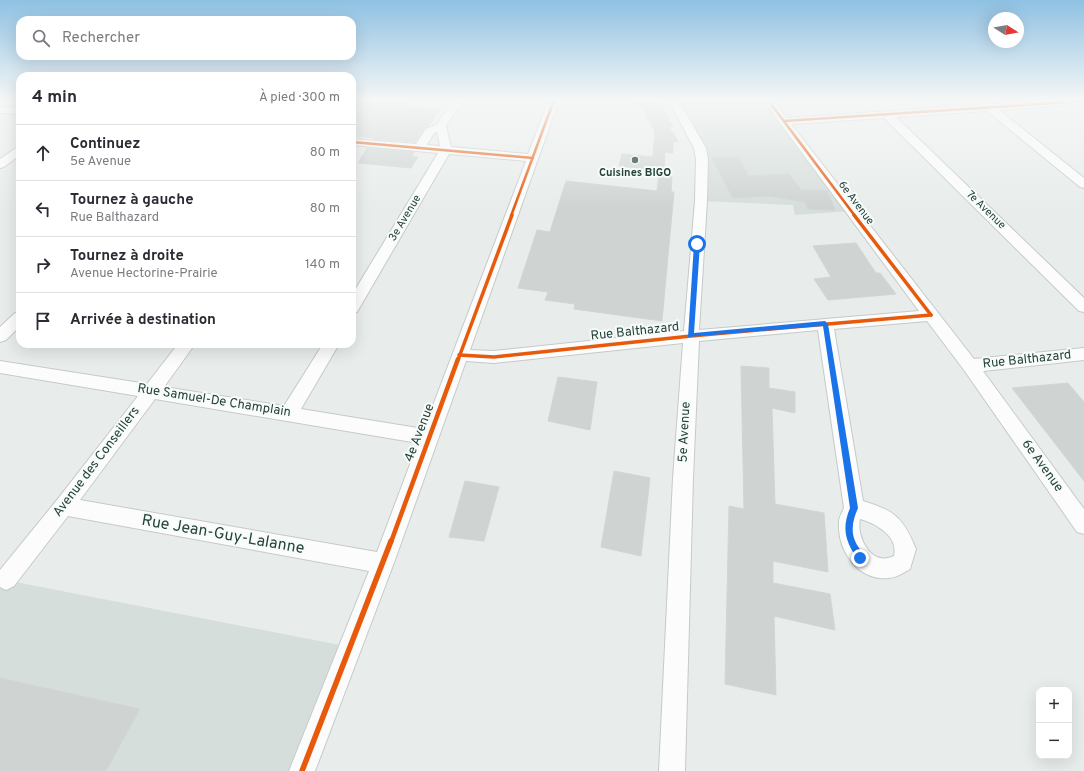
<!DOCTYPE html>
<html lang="fr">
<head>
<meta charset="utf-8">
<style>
	:root { --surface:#fff; --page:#f2f2f3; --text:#2b2b33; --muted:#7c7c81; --line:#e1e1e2 }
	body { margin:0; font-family:Overpass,sans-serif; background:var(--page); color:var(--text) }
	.controls { position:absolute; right:12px; bottom:12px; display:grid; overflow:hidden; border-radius:8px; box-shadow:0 4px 16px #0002 }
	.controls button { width:36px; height:36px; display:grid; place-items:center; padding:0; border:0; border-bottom:1px solid var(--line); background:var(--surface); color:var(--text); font:20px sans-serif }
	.compass { position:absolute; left:988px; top:12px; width:36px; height:36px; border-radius:50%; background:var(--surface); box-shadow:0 4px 16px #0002; rotate:101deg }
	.stop { position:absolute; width:12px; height:12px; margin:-9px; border:3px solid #1a73e8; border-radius:50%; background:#fff }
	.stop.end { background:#1a73e8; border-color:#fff; box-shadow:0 1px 4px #0008 }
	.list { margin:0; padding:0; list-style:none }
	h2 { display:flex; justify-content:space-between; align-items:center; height:52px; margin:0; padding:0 16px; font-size:17px }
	h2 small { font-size:13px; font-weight:400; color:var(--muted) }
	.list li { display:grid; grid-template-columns:26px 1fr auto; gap:12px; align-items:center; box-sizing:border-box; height:56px; padding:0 16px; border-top:1px solid var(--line) }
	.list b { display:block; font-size:15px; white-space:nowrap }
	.list p { margin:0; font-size:13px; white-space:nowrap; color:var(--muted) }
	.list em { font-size:13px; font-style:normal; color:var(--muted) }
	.icon { flex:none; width:22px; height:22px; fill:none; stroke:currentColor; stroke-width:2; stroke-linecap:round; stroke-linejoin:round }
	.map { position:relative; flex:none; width:1084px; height:771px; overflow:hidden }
	.search { position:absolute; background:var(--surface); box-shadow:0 4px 16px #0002; left:16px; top:16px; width:340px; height:44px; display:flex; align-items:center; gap:10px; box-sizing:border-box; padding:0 14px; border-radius:12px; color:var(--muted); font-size:15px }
	.panel { position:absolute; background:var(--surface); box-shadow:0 4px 16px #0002; left:16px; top:72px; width:340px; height:276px; border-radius:12px }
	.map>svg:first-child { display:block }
</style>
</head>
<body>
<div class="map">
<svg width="1084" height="771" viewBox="0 0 1084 771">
	<rect width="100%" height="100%" fill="#e8edeb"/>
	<!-- built -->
	<g fill="#d6dedb">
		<path d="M719 100H768L851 211 795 215 793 205 701 201 702 159 675 103Z"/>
		<path d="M0 579 340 645 291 771H0Z"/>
	</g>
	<!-- building -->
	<g fill="#cfd4d2" stroke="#d1d6d4">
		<path d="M352 100H406L402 106 439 109 429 126 425 128 415 142 373 139 374 138 352 136Z"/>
		<path d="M637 100H655L659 107H662L673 127H669L678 141 673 142V153L665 152 664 171 619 166 622 154 653 157 655 128H653Z"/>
		<path d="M367 148 414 152 412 156 418 157 411 168 358 163Z"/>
		<path d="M738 157 748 176 789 174 801 190 827 191 835 210 808 209 805 202 769 196 733 198 712 158Z"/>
		<path d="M659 175 672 176 671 192H674L662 321 574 309 575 304 545 300 548 292 518 288 537 230 550 232 566 181 657 191Z"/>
		<path d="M856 243 876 273H880L896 294 828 300 814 279 831 277 813 246Z"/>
		<path d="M741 366 769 368V388L795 392V413L772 408 775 504 824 513 828 572 773 561V583L830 594 835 630 774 616 776 695 725 684 729 506 744 509Z"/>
		<path d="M558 377 597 382 590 430 548 421Z"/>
		<path d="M1068 383 1084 402V481L1012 388Z"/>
		<path d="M614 471 650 478 641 556 601 547Z"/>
		<path d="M465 481 499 487 484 541 449 537Z"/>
		<path d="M0 678 140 709 106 771H0Z"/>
	</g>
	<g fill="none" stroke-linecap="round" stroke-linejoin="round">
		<defs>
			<g id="minor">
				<path d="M453 100H463L446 126 451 147 528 154 549 100H559L470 350 494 351 684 331 695 201 696 159 694 148 668 100H678L706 148 708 159 707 201 699 330 919 311 763 100H773L787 118 980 105 979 103 983 100 988 101 992 104 1049 100H1084V104L999 110 1084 178V188L1080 187 987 111 896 117 1084 298V312L1079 311 884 118 791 124 974 359 1084 348V360L983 371 1084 509V534L1077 532 964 370 927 321 834 329 863 501C896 511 903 518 916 549L910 569C904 573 895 578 888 578 858 581 837 550 839 522 839 517 842 513 844 508L818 330 699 341 693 478 685 771H659L673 478 683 343 494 363 466 361 395 560 315 771H289L369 571 68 516 14 586 6 590 0 587V570L57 500 138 396 0 373V361L147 384 178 344H195L164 387 284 406 323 344H339L301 409 424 429 526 161 449 154 357 312 352 313V295L438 153 352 145V139L416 144 426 129 437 124ZM437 132 440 146 427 145 434 133ZM155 399 418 443 377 552 80 500ZM860 519C875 523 899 536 894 556 872 567 856 538 860 519Z"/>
				<path d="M0 107 20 108V114L0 113Z"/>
				<path d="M20 147V155L4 167 0 168V159L16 148Z"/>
				<path d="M20 312V326L6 340 0 342V327L15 313Z"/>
			</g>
		</defs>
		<!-- minor casing -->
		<use href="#minor" stroke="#c5cac8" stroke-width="2"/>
		<!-- minor -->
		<use href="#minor" fill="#fcfcfc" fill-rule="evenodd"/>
		<defs>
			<g id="cycleway-far3">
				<path d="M768 100 855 216"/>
				<path d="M784 121 1084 101"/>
				<path d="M352 142 533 158"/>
				<path d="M511 216 554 100"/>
			</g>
			<g id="cycleway-far2">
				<path d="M854 215 931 315"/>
				<path d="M459 355 494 357 691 336 931 315"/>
				<path d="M458 360 512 215"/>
			</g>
			<path id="cycleway-far1" d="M391 542 458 359"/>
			<path id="cycleway" d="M302 771 391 541"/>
		</defs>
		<!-- cycleway-far3 casing -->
		<use href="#cycleway-far3" stroke="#f7fbf9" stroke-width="4"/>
		<!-- cycleway-far2 casing -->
		<use href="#cycleway-far2" stroke="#f7fbf9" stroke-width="5.5"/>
		<!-- cycleway-far1 casing -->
		<use href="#cycleway-far1" stroke="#f7fbf9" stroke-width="7"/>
		<!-- cycleway casing -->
		<use href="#cycleway" stroke="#f7fbf9" stroke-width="8"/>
		<!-- cycleway-far3 -->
		<use href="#cycleway-far3" stroke="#e8590c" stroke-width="2.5"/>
		<!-- cycleway-far2 -->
		<use href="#cycleway-far2" stroke="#e8590c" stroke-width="3.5"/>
		<!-- cycleway-far1 -->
		<use href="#cycleway-far1" stroke="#e8590c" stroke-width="4.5"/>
		<!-- cycleway -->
		<use href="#cycleway" stroke="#e8590c" stroke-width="5.5"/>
	</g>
	<!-- sky -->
	<linearGradient id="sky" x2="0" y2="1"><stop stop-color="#8fc1e3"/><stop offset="0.48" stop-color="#f5f7f6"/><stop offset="1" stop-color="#f5f7f6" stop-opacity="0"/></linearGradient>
	<rect width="1084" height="208" fill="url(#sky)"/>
	<!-- route -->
	<path fill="#1a73e8" d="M697 242 700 244 694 333 825 321 828 324 858 508C853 519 850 532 856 543 859 549 865 554 863 561H858C846 541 841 530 850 508L823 326 688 337 694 244Z"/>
	<!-- markers -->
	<circle fill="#697e78" stroke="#f7fbf9" stroke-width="1.5" cx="635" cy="160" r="4"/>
	<g text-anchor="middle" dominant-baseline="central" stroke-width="4" stroke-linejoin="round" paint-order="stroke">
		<!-- far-poi labels -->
		<g font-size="11" font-weight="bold" fill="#24423a" stroke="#f7fbf9">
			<text x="635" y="173">Cuisines BIGO</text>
		</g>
		<!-- far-street labels -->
		<g font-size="11" fill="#24423a" stroke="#f7fbf9">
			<text transform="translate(856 203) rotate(53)">6e Avenue</text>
			<text transform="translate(986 210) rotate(44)">7e Avenue</text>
			<text transform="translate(405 218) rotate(-59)">3e Avenue</text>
		</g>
		<!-- street labels -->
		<g font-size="13" fill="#24423a" stroke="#f7fbf9">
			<text transform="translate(635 332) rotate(-6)">Rue Balthazard</text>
			<text transform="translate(1027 360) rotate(-6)">Rue Balthazard</text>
			<text transform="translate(214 401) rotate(9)">Rue Samuel-De Champlain</text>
			<text transform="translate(685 432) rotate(-87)">5e Avenue</text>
			<text transform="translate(420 433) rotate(-69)">4e Avenue</text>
			<text transform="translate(97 462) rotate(-53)">Avenue des Conseillers</text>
			<text transform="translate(1042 466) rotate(54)">6e Avenue</text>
		</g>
		<!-- near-street labels -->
		<g font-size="16" fill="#24423a" stroke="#f7fbf9">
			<text transform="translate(223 535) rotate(10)">Rue Jean-Guy-Lalanne</text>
		</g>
	</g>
</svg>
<div class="controls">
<button>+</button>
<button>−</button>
</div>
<svg class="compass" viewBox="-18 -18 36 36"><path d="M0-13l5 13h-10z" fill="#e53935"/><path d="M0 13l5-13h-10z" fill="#7c7c81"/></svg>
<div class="stop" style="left:697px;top:244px"></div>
<div class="stop end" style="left:860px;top:558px"></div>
<div class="search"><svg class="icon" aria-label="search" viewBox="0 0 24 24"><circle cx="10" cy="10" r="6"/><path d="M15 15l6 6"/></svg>Rechercher</div>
<section class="panel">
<h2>4 min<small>À pied · 300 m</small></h2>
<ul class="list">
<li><svg class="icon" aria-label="ahead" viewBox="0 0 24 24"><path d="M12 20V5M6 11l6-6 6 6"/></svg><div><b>Continuez</b><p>5e Avenue</p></div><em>80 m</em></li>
<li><svg class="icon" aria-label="left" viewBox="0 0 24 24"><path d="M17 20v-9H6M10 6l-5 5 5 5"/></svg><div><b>Tournez à gauche</b><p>Rue Balthazard</p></div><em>80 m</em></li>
<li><svg class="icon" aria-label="right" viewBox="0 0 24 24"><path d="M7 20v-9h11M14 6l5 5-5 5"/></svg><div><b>Tournez à droite</b><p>Avenue Hectorine-Prairie</p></div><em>140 m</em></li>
<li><svg class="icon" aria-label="arrive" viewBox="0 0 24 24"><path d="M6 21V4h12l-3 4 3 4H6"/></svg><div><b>Arrivée à destination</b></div></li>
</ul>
</section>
</div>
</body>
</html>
